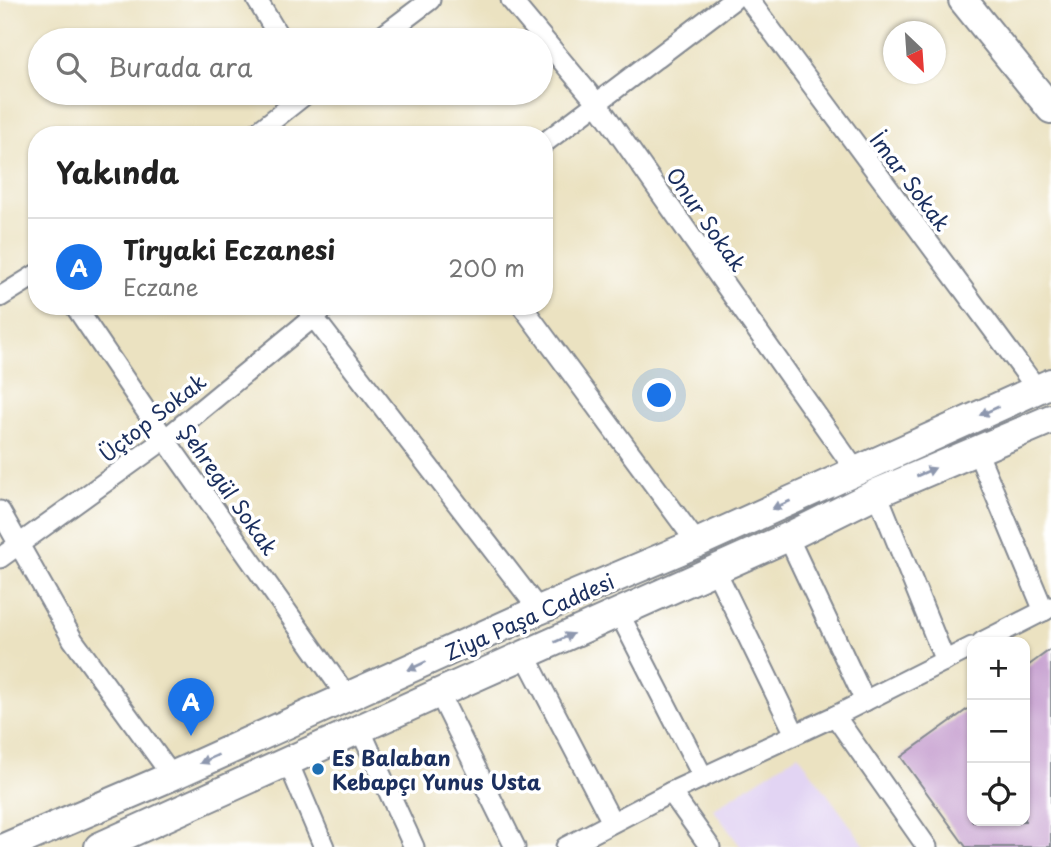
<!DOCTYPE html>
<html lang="tr">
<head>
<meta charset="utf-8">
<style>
	:root { --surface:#fff; --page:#f2f2f2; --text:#222; --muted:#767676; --line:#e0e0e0; --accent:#1a73e8 }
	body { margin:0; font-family:"Playpen Sans",sans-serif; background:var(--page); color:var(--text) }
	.controls { position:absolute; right:21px; bottom:21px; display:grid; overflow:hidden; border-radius:14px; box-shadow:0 2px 5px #0004 }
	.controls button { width:63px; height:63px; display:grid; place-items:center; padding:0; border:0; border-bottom:2px solid var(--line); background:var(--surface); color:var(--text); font:35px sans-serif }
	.compass { position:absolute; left:883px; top:21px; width:63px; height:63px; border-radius:50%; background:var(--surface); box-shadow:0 2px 5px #0004; rotate:155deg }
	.you { position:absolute; left:660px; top:396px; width:24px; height:24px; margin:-18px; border:5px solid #fff; border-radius:50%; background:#1a73e8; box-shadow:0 0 0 10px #1a73e833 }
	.badge { display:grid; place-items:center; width:46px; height:46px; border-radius:50%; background:var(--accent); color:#fff; font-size:23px; font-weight:700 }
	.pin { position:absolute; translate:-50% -58px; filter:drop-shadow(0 2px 4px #0008) }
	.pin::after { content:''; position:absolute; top:37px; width:24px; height:21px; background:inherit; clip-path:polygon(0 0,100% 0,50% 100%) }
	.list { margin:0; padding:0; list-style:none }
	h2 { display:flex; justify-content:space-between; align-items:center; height:91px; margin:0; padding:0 28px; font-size:30px }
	h2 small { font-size:23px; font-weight:400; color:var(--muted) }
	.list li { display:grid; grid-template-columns:46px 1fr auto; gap:21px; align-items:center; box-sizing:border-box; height:98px; padding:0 28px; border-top:2px solid var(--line) }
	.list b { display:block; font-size:26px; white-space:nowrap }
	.list p { margin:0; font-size:23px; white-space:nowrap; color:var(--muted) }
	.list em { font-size:23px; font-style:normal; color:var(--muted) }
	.icon { flex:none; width:38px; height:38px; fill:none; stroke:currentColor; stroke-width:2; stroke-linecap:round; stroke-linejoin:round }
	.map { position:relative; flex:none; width:1051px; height:847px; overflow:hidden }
	.search { position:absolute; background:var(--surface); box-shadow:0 2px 5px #0004; left:28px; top:28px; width:525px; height:77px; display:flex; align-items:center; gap:18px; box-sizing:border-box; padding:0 24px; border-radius:38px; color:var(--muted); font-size:26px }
	.panel { position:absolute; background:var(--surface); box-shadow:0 2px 5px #0004; left:28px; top:126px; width:525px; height:189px; border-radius:28px }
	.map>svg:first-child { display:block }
</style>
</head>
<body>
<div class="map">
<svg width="1051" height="847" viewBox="0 0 1051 847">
	<rect width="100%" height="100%" fill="#fff"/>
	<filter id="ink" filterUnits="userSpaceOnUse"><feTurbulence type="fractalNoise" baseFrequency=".0143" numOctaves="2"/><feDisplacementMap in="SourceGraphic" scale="14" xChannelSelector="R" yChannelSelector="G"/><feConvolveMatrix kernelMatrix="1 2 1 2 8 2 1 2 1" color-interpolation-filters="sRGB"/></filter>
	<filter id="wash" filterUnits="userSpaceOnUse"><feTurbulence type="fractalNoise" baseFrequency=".00686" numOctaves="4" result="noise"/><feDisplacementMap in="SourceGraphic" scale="28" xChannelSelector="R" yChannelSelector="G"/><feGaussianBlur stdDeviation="1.57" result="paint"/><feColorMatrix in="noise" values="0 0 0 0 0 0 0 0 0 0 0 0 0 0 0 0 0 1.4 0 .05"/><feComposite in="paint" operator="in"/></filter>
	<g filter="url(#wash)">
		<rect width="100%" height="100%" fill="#ebe2c1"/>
		<!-- built -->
		<path fill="#e2d4f3" d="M798 754 866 847H741L713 809Z"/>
		<g id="blocks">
			<!-- building -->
			<path fill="#c49cce" d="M1051 649V847H966L901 757 972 706V821H1025V668Z"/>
		</g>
	</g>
	<g filter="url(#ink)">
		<use href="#blocks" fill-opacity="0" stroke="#838890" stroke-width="2"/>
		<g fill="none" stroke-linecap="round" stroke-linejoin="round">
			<defs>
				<g id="minor">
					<path d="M257 0 281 40"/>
					<path d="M511 0 597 103 856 471"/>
					<path d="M749 0 1037 389"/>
					<path d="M377 40 430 0"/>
					<path d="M254 135 307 93"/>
					<path d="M544 143 733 0"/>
					<path d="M0 297 37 274"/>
					<path d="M75 306 165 439 348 698"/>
					<path d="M305 306 539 610"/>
					<path d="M522 306 697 543"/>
					<path d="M977 451 1044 611"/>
					<path d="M877 493 945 661"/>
					<path d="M0 511 73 640 172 776"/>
					<path d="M788 537 865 701"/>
					<path d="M0 558 165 439 327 306"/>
					<path d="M715 569 795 734"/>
					<path d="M619 613 703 777"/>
					<path d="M982 642 1051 607"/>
					<path d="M525 655 612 822"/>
					<path d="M439 693 515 847"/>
					<path d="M835 716 927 847"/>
					<path d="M360 729 414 847"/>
					<path d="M288 762 324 847"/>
					<path d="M671 792 710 847"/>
					<path d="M566 847 671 792 835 716 972 647"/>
				</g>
				<g id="secondary">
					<path d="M963 0 1051 109"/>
					<path d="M6 847 172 776 539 610 697 543 1051 383"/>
					<path d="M99 847 439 693 788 537 877 493 1051 419"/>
				</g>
			</defs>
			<!-- minor casing -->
			<use href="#minor" stroke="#838890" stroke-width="23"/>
			<!-- secondary casing -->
			<use href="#secondary" stroke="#838890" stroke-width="32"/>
			<!-- minor -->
			<use href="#minor" stroke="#fff" stroke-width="19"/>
			<!-- secondary -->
			<use href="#secondary" stroke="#fff" stroke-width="28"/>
		</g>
		<!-- one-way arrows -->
		<defs><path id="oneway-solid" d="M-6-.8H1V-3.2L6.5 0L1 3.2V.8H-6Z" transform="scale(1.75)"/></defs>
		<g fill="#8d97ae">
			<use href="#oneway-solid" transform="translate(989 411) rotate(156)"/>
			<use href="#oneway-solid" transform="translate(926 472) rotate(-23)"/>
			<use href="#oneway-solid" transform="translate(781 505) rotate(156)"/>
			<use href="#oneway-solid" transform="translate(564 638) rotate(-24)"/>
			<use href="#oneway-solid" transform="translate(417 666) rotate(155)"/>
			<use href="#oneway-solid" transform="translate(209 759) rotate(156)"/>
		</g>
	</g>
	<!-- markers -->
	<circle fill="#1f6fb2" stroke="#fff" stroke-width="2.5" cx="318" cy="769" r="7"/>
	<g text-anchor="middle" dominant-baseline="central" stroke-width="7" stroke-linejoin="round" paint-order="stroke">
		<!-- street labels -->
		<g font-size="21" fill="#1b2f5e" stroke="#fff">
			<text transform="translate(911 181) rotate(53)">İmar Sokak</text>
			<text transform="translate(707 219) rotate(55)">Onur Sokak</text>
			<text transform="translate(152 417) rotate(-38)">Üçtop Sokak</text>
			<text transform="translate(229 489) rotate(55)">Şehregül Sokak</text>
			<text transform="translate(529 616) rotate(-24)">Ziya Paşa Caddesi</text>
		</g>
		<!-- poi labels -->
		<g font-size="21" font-weight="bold" fill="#1b2f5e" stroke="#fff" text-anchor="start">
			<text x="332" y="757">Es Balaban<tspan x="332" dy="24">Kebapçı Yunus Usta</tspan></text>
		</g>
	</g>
</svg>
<div class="controls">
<button>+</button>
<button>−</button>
<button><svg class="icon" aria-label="locate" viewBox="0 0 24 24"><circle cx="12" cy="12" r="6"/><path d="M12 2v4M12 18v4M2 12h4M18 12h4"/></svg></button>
</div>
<svg class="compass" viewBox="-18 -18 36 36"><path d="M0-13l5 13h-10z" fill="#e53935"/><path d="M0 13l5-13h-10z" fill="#767676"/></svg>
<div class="you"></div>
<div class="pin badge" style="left:191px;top:736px">A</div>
<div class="search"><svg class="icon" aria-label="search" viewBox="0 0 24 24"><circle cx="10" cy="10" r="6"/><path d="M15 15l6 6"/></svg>Burada ara</div>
<section class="panel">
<h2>Yakında<small></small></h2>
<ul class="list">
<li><span class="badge">A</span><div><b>Tiryaki Eczanesi</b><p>Eczane</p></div><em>200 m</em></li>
</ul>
</section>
</div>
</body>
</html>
